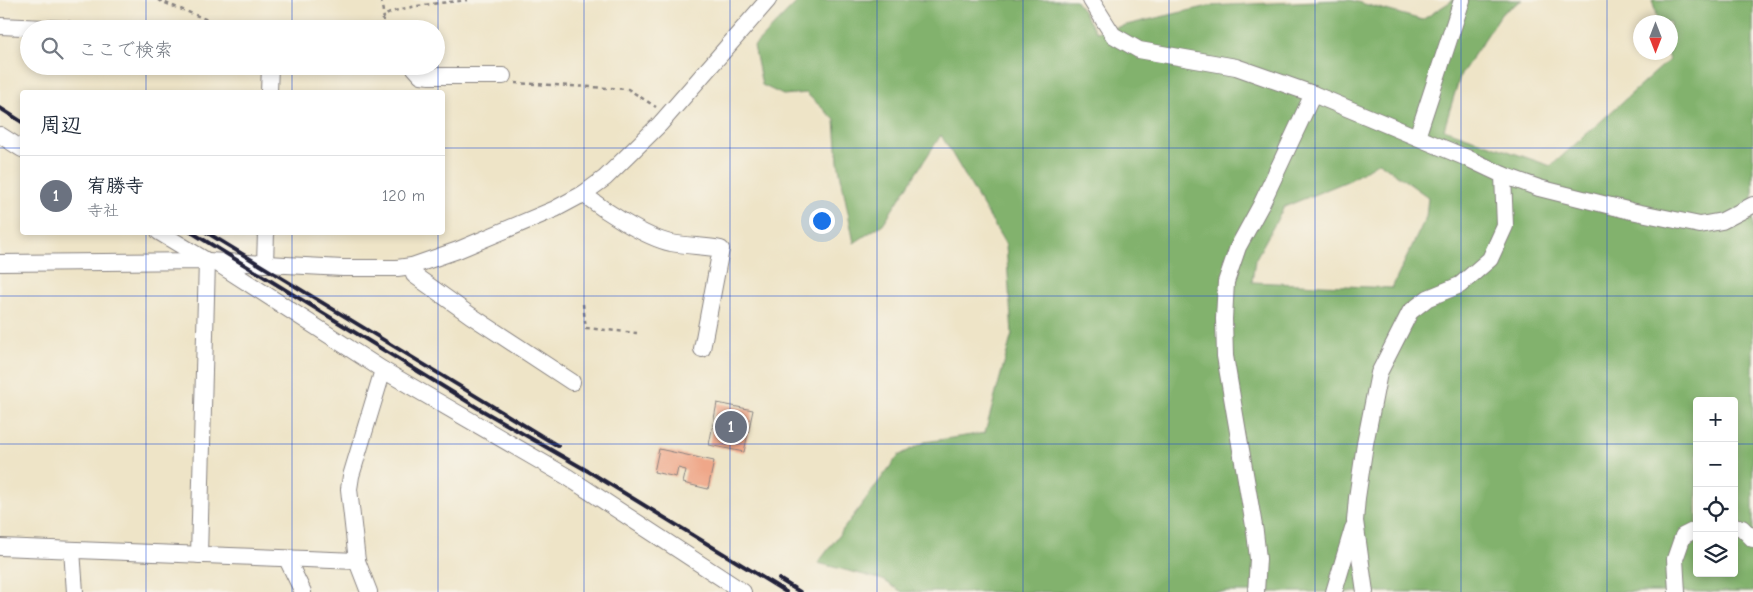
<!DOCTYPE html>
<html lang="ja">
<head>
<meta charset="utf-8">
<style>
	:root { --surface:#fff; --page:#f2f2f3; --text:#1f2937; --muted:#747a83; --line:#e0e1e3; --accent:#1f6fb2 }
	body { margin:0; font-family:"Comic Neue","Klee One",sans-serif; background:var(--page); color:var(--text) }
	.controls { position:absolute; right:15px; bottom:15px; display:grid; overflow:hidden; border-radius:5px; box-shadow:0 2px 8px #0003 }
	.controls button { width:45px; height:45px; display:grid; place-items:center; padding:0; border:0; border-bottom:1px solid var(--line); background:var(--surface); color:var(--text); font:25px sans-serif }
	.compass { position:absolute; left:1633px; top:15px; width:45px; height:45px; border-radius:50%; background:var(--surface); box-shadow:0 2px 8px #0003; rotate:180deg }
	.you { position:absolute; left:821px; top:220px; width:18px; height:18px; margin:-12px; border:4px solid #fff; border-radius:50%; background:#1a73e8; box-shadow:0 0 0 8px #1a73e833 }
	.badge { display:grid; place-items:center; width:32px; height:32px; border-radius:50%; background:var(--accent); color:#fff; font-size:16px; font-weight:700 }
	.pin { position:absolute; translate:-50% -50%; border:2px solid #fff; box-shadow:0 1px 5px #0006 }
	.list { margin:0; padding:0; list-style:none }
	h2 { display:flex; justify-content:space-between; align-items:center; height:65px; margin:0; padding:0 20px; font-size:21px }
	h2 small { font-size:16px; font-weight:400; color:var(--muted) }
	.list li { display:grid; grid-template-columns:32px 1fr auto; gap:15px; align-items:center; box-sizing:border-box; height:80px; padding:0 20px; border-top:1px solid var(--line) }
	.list b { display:block; font-size:19px; white-space:nowrap }
	.list p { margin:0; font-size:16px; white-space:nowrap; color:var(--muted) }
	.list em { font-size:16px; font-style:normal; color:var(--muted) }
	.icon { flex:none; width:28px; height:28px; fill:none; stroke:currentColor; stroke-width:2; stroke-linecap:round; stroke-linejoin:round }
	.map { position:relative; flex:none; width:1753px; height:592px; overflow:hidden }
	.search { position:absolute; background:var(--surface); box-shadow:0 2px 8px #0003; left:20px; top:20px; width:425px; height:55px; display:flex; align-items:center; gap:12px; box-sizing:border-box; padding:0 18px; border-radius:28px; color:var(--muted); font-size:19px }
	.panel { position:absolute; background:var(--surface); box-shadow:0 2px 8px #0003; left:20px; top:90px; width:425px; height:145px; border-radius:5px }
	.map>svg:first-child { display:block }
</style>
</head>
<body>
<div class="map">
<svg width="1753" height="592" viewBox="0 0 1753 592">
	<rect width="100%" height="100%" fill="#f7f3e8"/>
	<filter id="ink" filterUnits="userSpaceOnUse"><feTurbulence type="fractalNoise" baseFrequency=".02" numOctaves="2"/><feDisplacementMap in="SourceGraphic" scale="10" xChannelSelector="R" yChannelSelector="G"/><feConvolveMatrix kernelMatrix="1 2 1 2 8 2 1 2 1" color-interpolation-filters="sRGB"/></filter>
	<filter id="wash" filterUnits="userSpaceOnUse"><feTurbulence type="fractalNoise" baseFrequency=".0096" numOctaves="4" result="noise"/><feDisplacementMap in="SourceGraphic" scale="20" xChannelSelector="R" yChannelSelector="G"/><feGaussianBlur stdDeviation="1.12" result="paint"/><feColorMatrix in="noise" values="0 0 0 0 0 0 0 0 0 0 0 0 0 0 0 0 0 1.4 0 .05"/><feComposite in="paint" operator="in"/></filter>
	<g filter="url(#wash)">
		<rect width="100%" height="100%" fill="#eee4c7"/>
		<!-- forest -->
		<path fill="#82b26d" stroke="#526a54" fill-rule="evenodd" d="M799 0H1076L1096 32 1208 6 1339 0H1350L1422 20 1453 0H1522L1502 13 1460 76 1444 129 1551 166 1669 60 1667 53 1670 52V22H1658L1652 0H1753V592H902L883 580 818 563 898 456 925 442 985 433 1012 334 1006 245 941 135 883 224 854 243 838 162 835 120 806 93 783 95 762 85 754 46ZM1379 162 1428 197 1426 217 1392 288 1252 282 1255 260 1284 207 1350 180ZM1697 401H1734V573H1697Z"/>
		<g id="blocks">
			<!-- building -->
			<g fill="#efa789">
				<path d="M717 403 753 410 744 452 709 445Z"/>
				<path d="M659 449 714 461 708 489 683 483 686 470 678 468 676 477 654 472Z"/>
			</g>
		</g>
	</g>
	<g filter="url(#ink)">
		<use href="#blocks" fill-opacity="0" stroke="#888381" stroke-width="1"/>
		<g fill="none" stroke-linecap="round" stroke-linejoin="round">
			<defs>
				<g id="minor">
					<path d="M1091 0 1113 35 1139 50 1236 67 1313 94 1467 158 1503 175 1505 226 1490 259 1460 285 1428 298 1410 312 1379 373 1365 444 1357 498 1355 521 1365 592"/>
					<path d="M0 26 67 29"/>
					<path d="M413 66 421 75 430 76H503"/>
					<path d="M269 92 270 66"/>
					<path d="M0 135 22 149"/>
					<path d="M1417 137 1462 0"/>
					<path d="M1503 175 1539 188 1631 211 1700 225 1722 221 1753 205"/>
					<path d="M583 194C605 211 644 237 671 243 688 246 705 246 721 249L702 349"/>
					<path d="M159 232 207 261 199 555"/>
					<path d="M0 263 207 261 343 268H397L412 266 458 250 555 209 583 194 605 178 660 124 768 0"/>
					<path d="M217 263 383 370 566 476 743 592"/>
					<path d="M265 264 266 232"/>
					<path d="M412 266 414 275 470 315 572 382"/>
					<path d="M1734 526 1742 528 1753 539"/>
					<path d="M0 547 357 561"/>
					<path d="M72 550 75 592"/>
					<path d="M287 559 303 592"/>
					<path d="M369 592 357 561 349 489 351 476 383 370"/>
					<path d="M1256 592 1258 559 1255 532 1225 356 1224 319 1226 282 1238 247 1261 205 1313 94"/>
					<path d="M1334 592 1353 528"/>
					<path d="M1677 592 1675 559 1683 536 1697 529"/>
				</g>
			</defs>
			<!-- minor casing -->
			<use href="#minor" stroke="#888381" stroke-width="18"/>
			<!-- path -->
			<g stroke="#888381" stroke-width="2.5" stroke-dasharray="4 4" stroke-linecap="butt">
				<path d="M158 0 230 29"/>
				<path d="M381 0 384 18"/>
				<path d="M381 29C382 26 382 20 384 17 392 6 453 2 468 0"/>
				<path d="M515 83 628 89 656 107"/>
				<path d="M583 304 586 328 637 333"/>
			</g>
			<!-- minor -->
			<use href="#minor" stroke="#fff" stroke-width="16"/>
			<!-- rail -->
			<g stroke="#22223b" stroke-width="4">
				<path d="M0 108 22 122"/>
				<path d="M191 232 478 408 593 474 786 592"/>
				<path d="M206 232 558 446"/>
				<path d="M779 579 800 592"/>
			</g>
		</g>
	</g>
	<!-- grid -->
	<path fill="none" stroke="#1d4ed8" stroke-width="1" stroke-opacity="0.55" d="M146 0V29M292 0V29M438 0V92M584 0V592M730 0V592M877 0V592M1023 0V592M1169 0V592M1315 0V592M1461 0V592M1607 0V592M146 66V92M292 66V92M0 148H22M442 148H1753M146 232V592M292 232V592M438 232V592M0 296H1753M0 444H1697M1734 444H1753"/>
</svg>
<div class="controls">
<button>+</button>
<button>−</button>
<button><svg class="icon" aria-label="locate" viewBox="0 0 24 24"><circle cx="12" cy="12" r="6"/><path d="M12 2v4M12 18v4M2 12h4M18 12h4"/></svg></button>
<button><svg class="icon" aria-label="layers" viewBox="0 0 24 24"><path d="M12 4l9 5-9 5-9-5zM3 14l9 5 9-5"/></svg></button>
</div>
<svg class="compass" viewBox="-18 -18 36 36"><path d="M0-13l5 13h-10z" fill="#e53935"/><path d="M0 13l5-13h-10z" fill="#747a83"/></svg>
<div class="you"></div>
<div class="pin badge" style="left:731px;top:427px;background:#6b7280">1</div>
<div class="search"><svg class="icon" aria-label="search" viewBox="0 0 24 24"><circle cx="10" cy="10" r="6"/><path d="M15 15l6 6"/></svg>ここで検索</div>
<section class="panel">
<h2>周辺<small></small></h2>
<ul class="list">
<li><span class="badge" style="background:#6b7280">1</span><div><b>宥勝寺</b><p>寺社</p></div><em>120 m</em></li>
</ul>
</section>
</div>
</body>
</html>
